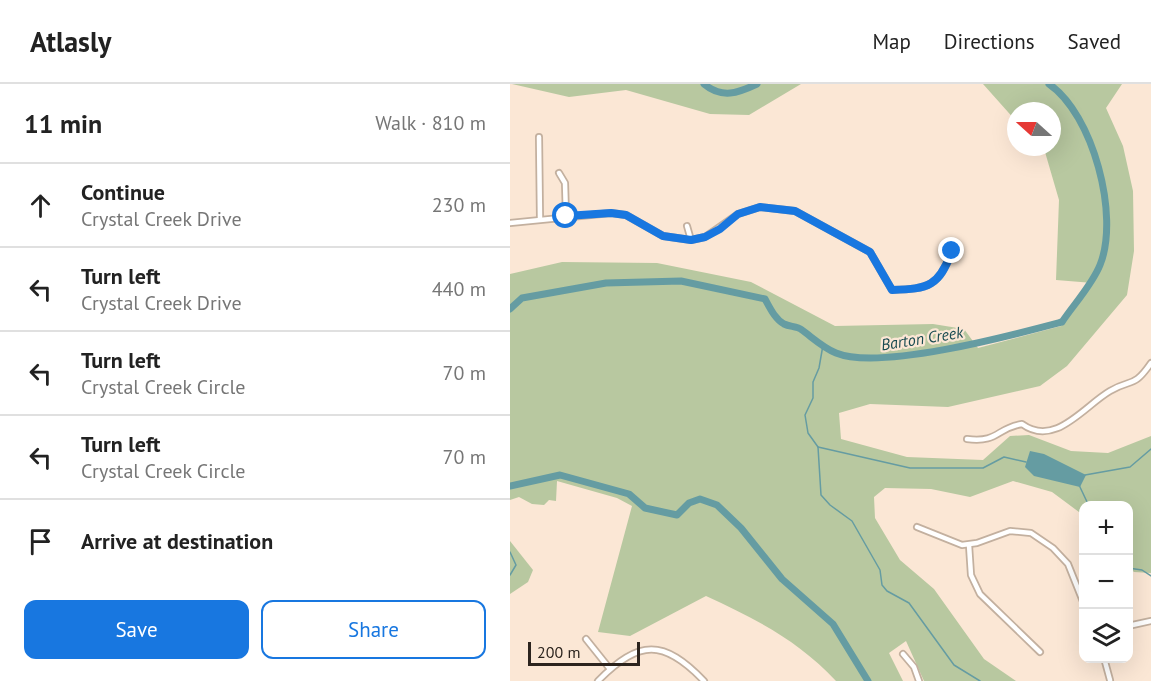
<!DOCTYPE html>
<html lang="en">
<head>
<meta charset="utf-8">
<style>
	:root { --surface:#fff; --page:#f2f2f2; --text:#222; --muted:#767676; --line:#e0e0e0; --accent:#1877e0 }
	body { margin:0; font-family:"PT Sans",sans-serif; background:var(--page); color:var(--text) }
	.controls { position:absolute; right:18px; bottom:18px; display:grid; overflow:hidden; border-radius:12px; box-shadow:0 6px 24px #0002 }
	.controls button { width:54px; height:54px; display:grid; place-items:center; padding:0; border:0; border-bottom:2px solid var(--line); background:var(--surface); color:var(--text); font:30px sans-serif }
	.compass { position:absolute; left:497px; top:18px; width:54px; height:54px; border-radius:50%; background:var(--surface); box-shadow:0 6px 24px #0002; rotate:291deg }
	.scale { position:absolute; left:18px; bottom:15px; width:112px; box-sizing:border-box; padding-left:6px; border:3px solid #2c241e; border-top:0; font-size:16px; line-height:21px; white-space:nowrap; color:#2c241e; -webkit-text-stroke:4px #fbe7d5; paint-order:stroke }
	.stop { position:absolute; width:18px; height:18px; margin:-14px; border:4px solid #1877e0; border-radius:50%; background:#fff }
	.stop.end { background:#1877e0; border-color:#fff; box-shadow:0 2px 6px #0008 }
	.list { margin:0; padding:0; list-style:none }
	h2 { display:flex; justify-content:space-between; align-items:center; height:78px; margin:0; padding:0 24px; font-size:26px }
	h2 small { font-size:20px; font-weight:400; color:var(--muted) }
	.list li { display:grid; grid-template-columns:39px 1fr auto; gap:18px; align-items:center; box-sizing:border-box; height:84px; padding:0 24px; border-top:2px solid var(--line) }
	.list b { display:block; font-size:22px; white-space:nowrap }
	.list p { margin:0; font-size:20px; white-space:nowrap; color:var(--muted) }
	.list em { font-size:20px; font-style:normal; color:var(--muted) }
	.actions { display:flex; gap:12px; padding:18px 24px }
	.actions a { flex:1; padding:14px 0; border:2px solid var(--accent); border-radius:12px; text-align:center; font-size:21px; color:var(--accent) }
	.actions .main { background:var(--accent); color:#fff }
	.icon { flex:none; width:33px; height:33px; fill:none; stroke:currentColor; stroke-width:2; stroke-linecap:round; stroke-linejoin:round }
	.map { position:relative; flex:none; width:641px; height:597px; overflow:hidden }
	header { display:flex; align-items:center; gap:36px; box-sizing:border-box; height:84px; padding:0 30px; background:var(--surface); border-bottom:2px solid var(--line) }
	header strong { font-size:28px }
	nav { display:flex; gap:33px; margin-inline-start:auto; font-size:21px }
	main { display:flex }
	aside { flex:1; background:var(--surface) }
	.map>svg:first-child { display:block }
</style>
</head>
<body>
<header>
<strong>Atlasly</strong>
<nav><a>Map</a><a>Directions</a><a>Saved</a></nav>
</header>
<main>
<aside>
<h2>11 min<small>Walk · 810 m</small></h2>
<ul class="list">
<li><svg class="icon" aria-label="ahead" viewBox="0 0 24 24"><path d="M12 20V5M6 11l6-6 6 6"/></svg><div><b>Continue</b><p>Crystal Creek Drive</p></div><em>230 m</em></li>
<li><svg class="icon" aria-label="left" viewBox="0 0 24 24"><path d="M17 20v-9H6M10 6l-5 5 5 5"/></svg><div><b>Turn left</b><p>Crystal Creek Drive</p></div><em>440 m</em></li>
<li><svg class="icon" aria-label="left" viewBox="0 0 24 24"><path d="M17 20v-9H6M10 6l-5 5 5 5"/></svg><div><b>Turn left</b><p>Crystal Creek Circle</p></div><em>70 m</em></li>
<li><svg class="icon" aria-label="left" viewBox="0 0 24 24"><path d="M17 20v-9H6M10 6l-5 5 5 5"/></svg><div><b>Turn left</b><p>Crystal Creek Circle</p></div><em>70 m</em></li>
<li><svg class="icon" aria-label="arrive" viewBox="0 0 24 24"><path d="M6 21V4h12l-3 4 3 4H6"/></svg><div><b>Arrive at destination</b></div></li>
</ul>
<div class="actions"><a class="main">Save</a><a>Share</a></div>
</aside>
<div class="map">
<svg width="641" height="597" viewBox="0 0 641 597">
	<rect width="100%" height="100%" fill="#fbe7d5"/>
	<!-- green -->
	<g fill="#b8c8a0">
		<path d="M2 0H291L239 31 200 30 116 6 59 13Z"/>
		<path d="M473 0H612L596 24 613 62 623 107 624 167 617 211 557 282 530 302 438 323 360 320 329 329 331 355 397 373 473 376 500 352 519 351 561 367 598 369 641 352V489L624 488 619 483 618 422H574L573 431 542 408 503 397 460 413 421 405 375 404 364 413 365 434 390 476 424 505 474 575 506 597H414L396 557 379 569 393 597H326C289 557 246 535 196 512L120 552 88 548 122 422 107 414 47 397 46 417 39 416 34 421 22 420 9 413 0 416V190L52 178 147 179 241 198 325 242 423 240 454 245 468 264 551 242 583 199 546 196 549 116 535 68 530 63H542V27H506V37Z"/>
		<path d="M0 457 23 486 18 498 0 510Z"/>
	</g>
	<!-- water -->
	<path fill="#659ca2" d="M520 367 534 370 576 391 570 403 524 392 515 383Z"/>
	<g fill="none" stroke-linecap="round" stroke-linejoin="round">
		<!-- stream -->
		<g stroke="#659ca2" stroke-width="1.5">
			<path d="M313 261 309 284 303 298V314L295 331 298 349 308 363 311 411 320 421 342 437 370 486 372 501 377 507 399 519 444 581 470 597"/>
			<path d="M308 363 400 384H473L494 373 516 378"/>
			<path d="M575 391 620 383 641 365"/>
			<path d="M569 401 579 422"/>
			<path d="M0 468 6 481 0 491"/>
			<path d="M618 484 632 486 641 492"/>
		</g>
		<!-- river -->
		<g stroke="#659ca2" stroke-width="7">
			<path d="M194 0C212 15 228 9 247 0"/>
			<path d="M0 225 12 214 96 199 171 197 255 215C260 224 265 235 274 240 280 243 287 242 292 246 303 254 312 263 326 269 370 287 503 251 552 238 564 220 582 201 590 181 610 132 583 30 539 0"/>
			<path d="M0 402 50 391 119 410 135 424 167 431 179 419 190 415 207 421 231 444 272 495 323 540 358 597"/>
		</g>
		<defs>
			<g id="minor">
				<path d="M29 53 30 135"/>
				<path d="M49 89 55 99 56 132"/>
				<path d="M0 139 101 129 116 131 153 152 181 156 195 153 228 130 250 123 285 127 360 168 382 206C419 205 429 202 442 167"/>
				<path d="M177 142 181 156"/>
				<path d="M457 355C489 359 486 344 512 340 545 364 574 322 600 307 622 294 623 305 641 279"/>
				<path d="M407 443 452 461 467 459 500 447 521 449 543 464 558 480 574 520"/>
				<path d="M459 461 461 491 470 510 530 568"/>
				<path d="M618 542 641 537"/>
				<path d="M76 555 100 585"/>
				<path d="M393 570 404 583 409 597"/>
				<path d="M594 574 600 596"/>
				<path d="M88 597C129 555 154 555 194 597"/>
			</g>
		</defs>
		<!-- minor casing -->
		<use href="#minor" stroke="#c3b09f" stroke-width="8"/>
		<!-- minor -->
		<use href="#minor" stroke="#fff" stroke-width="4.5"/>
	</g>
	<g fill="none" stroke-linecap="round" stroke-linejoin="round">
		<!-- route -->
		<path stroke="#1877e0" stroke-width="8" d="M56 132 101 129 116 131 153 152 181 156 195 153 210 145 228 130 250 123 285 127 360 168 382 206C419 205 429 202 442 167"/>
	</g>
	<g text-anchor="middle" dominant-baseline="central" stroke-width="4.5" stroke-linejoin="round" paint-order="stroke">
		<!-- water labels -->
		<g font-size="16" font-style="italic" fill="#194b51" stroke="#fbe7d5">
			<text transform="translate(412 254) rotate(-9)">Barton Creek</text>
		</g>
	</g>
</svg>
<div class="controls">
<button>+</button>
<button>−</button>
<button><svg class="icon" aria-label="layers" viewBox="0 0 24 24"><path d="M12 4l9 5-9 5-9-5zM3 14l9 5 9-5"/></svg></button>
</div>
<svg class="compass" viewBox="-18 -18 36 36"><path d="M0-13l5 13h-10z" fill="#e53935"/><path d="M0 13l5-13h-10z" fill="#767676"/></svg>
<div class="scale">200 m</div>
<div class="stop" style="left:56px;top:132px"></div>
<div class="stop end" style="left:442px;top:167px"></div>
</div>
</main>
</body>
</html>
